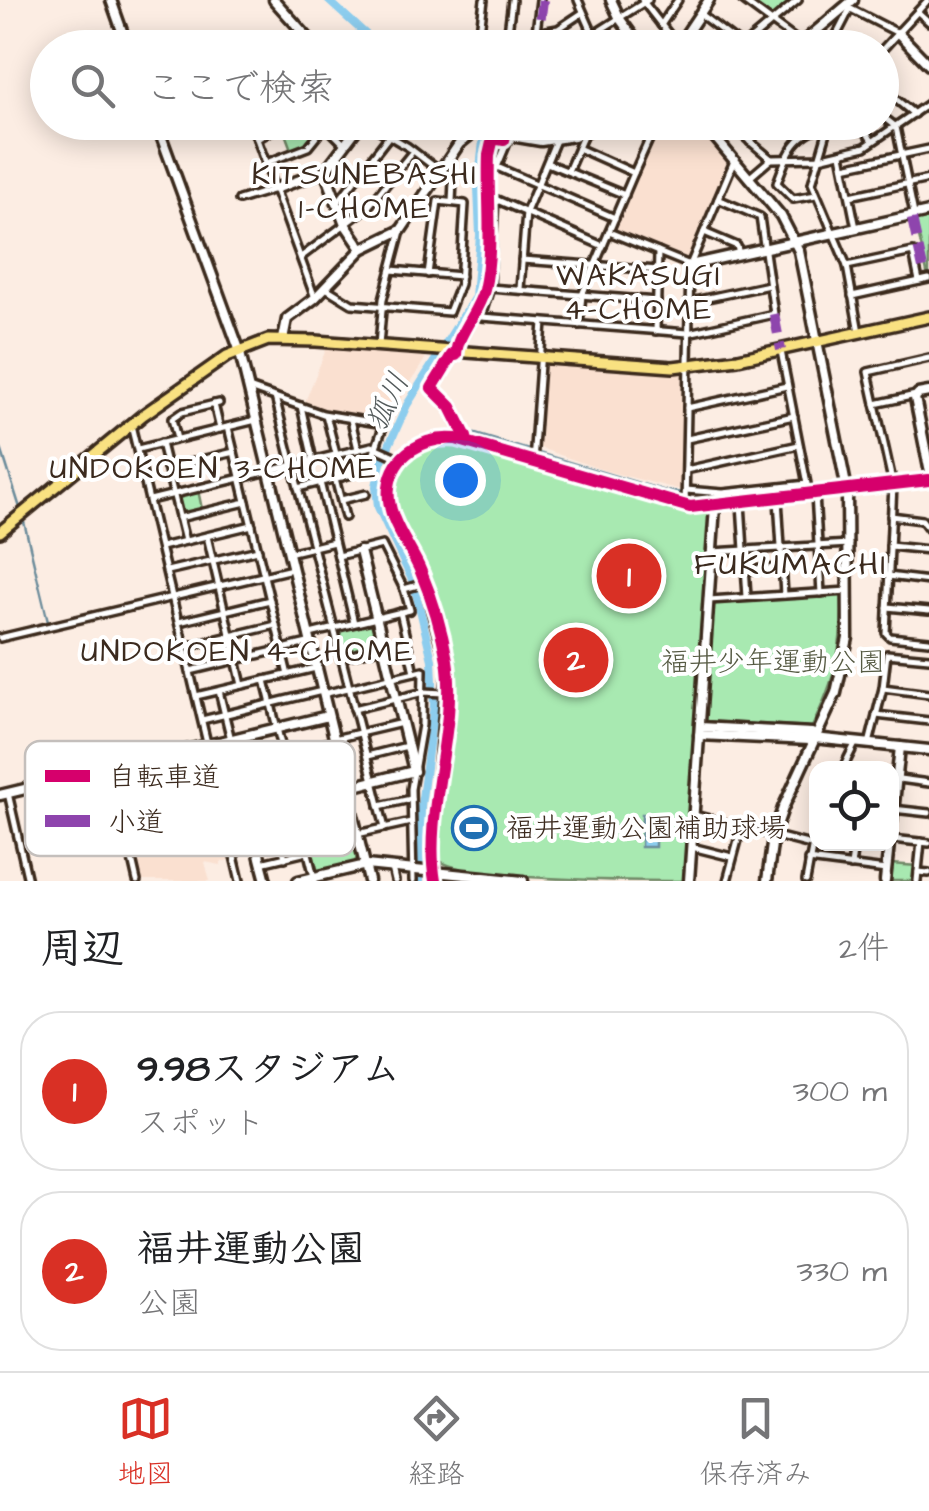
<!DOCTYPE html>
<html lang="ja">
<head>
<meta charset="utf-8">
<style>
	:root { --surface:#fff; --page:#f6f6f6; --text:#202124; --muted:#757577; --line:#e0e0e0; --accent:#d93025 }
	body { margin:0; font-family:"Architects Daughter","Klee One",sans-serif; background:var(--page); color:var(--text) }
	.controls { position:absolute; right:30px; bottom:30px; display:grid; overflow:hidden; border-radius:20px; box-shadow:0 5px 25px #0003 }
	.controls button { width:90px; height:90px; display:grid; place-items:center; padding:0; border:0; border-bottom:2px solid var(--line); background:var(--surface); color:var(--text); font:50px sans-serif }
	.you { position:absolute; left:460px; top:480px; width:35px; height:35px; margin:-25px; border:8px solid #fff; border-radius:50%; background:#1a73e8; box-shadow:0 0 0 15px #1a73e833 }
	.badge { display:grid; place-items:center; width:65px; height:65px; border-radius:50%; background:var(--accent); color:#fff; font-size:32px; font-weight:700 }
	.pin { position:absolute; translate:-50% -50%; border:5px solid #fff; box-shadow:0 2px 10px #0006 }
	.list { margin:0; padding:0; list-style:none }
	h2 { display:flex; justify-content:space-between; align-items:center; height:130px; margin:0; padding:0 40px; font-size:42px }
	h2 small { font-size:32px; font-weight:400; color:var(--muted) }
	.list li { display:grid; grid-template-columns:65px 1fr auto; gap:30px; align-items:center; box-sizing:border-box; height:160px; margin:0 20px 20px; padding:0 20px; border:2px solid var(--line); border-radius:40px }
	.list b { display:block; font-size:38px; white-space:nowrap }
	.list p { margin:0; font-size:32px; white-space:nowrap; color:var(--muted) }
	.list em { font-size:32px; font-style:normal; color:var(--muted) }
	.icon { flex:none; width:55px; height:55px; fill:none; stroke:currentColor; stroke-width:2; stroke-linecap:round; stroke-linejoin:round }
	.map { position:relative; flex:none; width:929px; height:881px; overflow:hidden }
	.search { position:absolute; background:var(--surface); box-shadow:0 5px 25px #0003; left:30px; right:30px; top:30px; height:110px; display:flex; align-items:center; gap:25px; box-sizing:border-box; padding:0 35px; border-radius:55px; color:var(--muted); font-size:38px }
	.sheet { height:490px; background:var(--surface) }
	nav { display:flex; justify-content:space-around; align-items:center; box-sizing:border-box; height:140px; border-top:2px solid var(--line); background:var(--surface); font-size:28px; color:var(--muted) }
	nav a { display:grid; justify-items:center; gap:5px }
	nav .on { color:var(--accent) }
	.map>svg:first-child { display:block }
</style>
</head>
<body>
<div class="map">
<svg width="929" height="881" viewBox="0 0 929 881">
	<rect width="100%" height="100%" fill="#fcede3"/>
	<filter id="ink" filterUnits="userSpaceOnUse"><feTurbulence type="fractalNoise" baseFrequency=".01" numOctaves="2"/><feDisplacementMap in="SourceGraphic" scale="20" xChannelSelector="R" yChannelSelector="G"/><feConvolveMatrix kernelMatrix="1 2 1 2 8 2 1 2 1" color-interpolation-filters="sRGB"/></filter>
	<g filter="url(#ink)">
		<!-- built -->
		<g fill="#fae0d0">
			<path d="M660 123H696L729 160 688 260 613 228Z"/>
			<path d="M327 347 428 354 388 420 334 413 305 402Z"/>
			<path d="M545 364 630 372H682L681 490 606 471 537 447 542 367Z"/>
			<path d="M224 820 233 859 221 862V865L205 862 210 881H140L131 843Z"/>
		</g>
		<!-- green -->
		<g fill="#a8e9b1" stroke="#728a68" stroke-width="2.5">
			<path d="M745 0H794L772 20Z"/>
			<path d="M292 122 319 123 322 126 307 146 292 152 283 128Z"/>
			<path d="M929 216V277H928L915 219Z"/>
			<path d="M437 443 458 444 673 508 709 511 711 514 685 881C641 881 463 881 439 860L436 845 452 664 430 585 397 517 392 491 402 464 417 450Z"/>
			<path d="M198 490 202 509 180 515 176 496Z"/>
			<path d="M843 595C841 653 837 675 812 727L705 721 712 603Z"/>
			<path d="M375 620 380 645 342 655 335 630Z"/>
			<path d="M353 831 359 853 354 864 316 874 308 842Z"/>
			<path d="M891 864 917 866 915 881H889Z"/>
		</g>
		<!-- water -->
		<path fill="#8dcdee" stroke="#6c8c9b" stroke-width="2.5" d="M642 814 655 815V847H641Z"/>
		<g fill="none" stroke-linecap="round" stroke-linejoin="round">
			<!-- stream -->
			<g stroke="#6c8c9b" stroke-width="2.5">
				<path d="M427 376 453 399 472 433 666 491 722 497 839 484"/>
				<path d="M0 445 20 508"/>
				<path d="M851 484 921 477"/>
				<path d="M928 487 929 488"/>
				<path d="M24 522 48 622"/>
			</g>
			<!-- river -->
			<g stroke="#8dcdee" stroke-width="8">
				<path d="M328 0 381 48"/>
				<path d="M420 881 421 806 434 705 432 660 414 584 378 507 376 486 381 463 407 405 475 297 480 235 478 188 485 122"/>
			</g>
			<defs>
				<g id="street">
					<path d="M578 0 593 34 603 48"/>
					<path d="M642 0 677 45"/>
					<path d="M742 0 807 48"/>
					<path d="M847 7 898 33"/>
					<path d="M918 12 929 22"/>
					<path d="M700 14 742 46"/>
					<path d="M661 25 678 0"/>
					<path d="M536 33 558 29 582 13"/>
					<path d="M743 46 798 0"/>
					<path d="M292 48 300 39"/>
					<path d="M481 48 478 47 484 0"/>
					<path d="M506 48 512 0"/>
					<path d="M534 48 540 0"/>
					<path d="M572 48 648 0"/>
					<path d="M830 48 850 9"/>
					<path d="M882 50 928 0"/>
					<path d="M882 88 914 114"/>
					<path d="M882 116 896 127 914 214"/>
					<path d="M251 122 257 139"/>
					<path d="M286 122 257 139 315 298"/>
					<path d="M322 122 345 145"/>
					<path d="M366 122 408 147 453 181 452 202"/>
					<path d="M529 122V132L561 135"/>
					<path d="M727 122 771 159"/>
					<path d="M830 122 812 183 847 266 859 332"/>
					<path d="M869 122 865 130 872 141"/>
					<path d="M510 136 497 167 615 218"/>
					<path d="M750 142 765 122"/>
					<path d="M578 148 634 173 582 295 579 325"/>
					<path d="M841 154 856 228"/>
					<path d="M266 163 308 147 325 126"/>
					<path d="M547 163 625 195"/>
					<path d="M844 167 929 149"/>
					<path d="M568 171 585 132"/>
					<path d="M634 173 657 122"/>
					<path d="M749 178 771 159 819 158 865 147 929 103"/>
					<path d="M816 195 793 199 777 183C787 154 796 130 830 125"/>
					<path d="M850 196 929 179"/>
					<path d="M239 200 275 189"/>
					<path d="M337 203 389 136"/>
					<path d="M609 232 690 265"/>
					<path d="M704 232 737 246 739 254"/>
					<path d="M603 246 495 199 490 288 481 317 688 333 774 314 760 217 718 199"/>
					<path d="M301 257 368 207 413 151"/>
					<path d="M522 260 658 270"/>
					<path d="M847 266 913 252 919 281"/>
					<path d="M391 270 461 276"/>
					<path d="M326 288 352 304 449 312 460 284 465 204 438 201 428 274"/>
					<path d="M490 288 657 301"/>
					<path d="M520 289 526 212 556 140"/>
					<path d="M852 296 929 279"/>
					<path d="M689 302 769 285"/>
					<path d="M656 331 658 252"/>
					<path d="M379 345 383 299 401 231"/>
					<path d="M929 358 868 372 893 485 886 633 890 637 929 641"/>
					<path d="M249 388 323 414 384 424 368 470 298 488"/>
					<path d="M275 397 385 828"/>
					<path d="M214 404 220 429"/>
					<path d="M875 404 916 395"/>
					<path d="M301 406 313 460"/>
					<path d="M687 408 787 386"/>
					<path d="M326 415 342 477"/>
					<path d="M351 420 358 449"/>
					<path d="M131 425 240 881"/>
					<path d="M228 427 288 675"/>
					<path d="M177 439 172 419 182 412 219 403"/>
					<path d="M687 439 794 416"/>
					<path d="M161 443 185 541"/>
					<path d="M138 449 256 420"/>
					<path d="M533 462 543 322"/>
					<path d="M167 468 234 452"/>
					<path d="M686 470 799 445"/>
					<path d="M335 478 345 517"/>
					<path d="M320 482 354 623"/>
					<path d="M686 490 723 493 807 484 781 351"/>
					<path d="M815 494 821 593"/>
					<path d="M778 499 784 595"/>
					<path d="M150 500 372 446 401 459"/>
					<path d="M341 500 366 494"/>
					<path d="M741 503 747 597"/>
					<path d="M685 506 690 265 734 161"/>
					<path d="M891 516 922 520 929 529"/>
					<path d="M179 518 246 502"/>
					<path d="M207 536 242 685"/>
					<path d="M890 546 929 550"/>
					<path d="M161 547 252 525"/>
					<path d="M712 552 849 544"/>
					<path d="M288 553 334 542"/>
					<path d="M745 570 782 568"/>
					<path d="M167 571 258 550"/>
					<path d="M888 576 929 581"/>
					<path d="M404 589 425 583"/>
					<path d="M709 600 848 591"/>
					<path d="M887 607 929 611"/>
					<path d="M400 612 414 672"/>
					<path d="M179 622 270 600"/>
					<path d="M310 634 410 610 404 589 382 545 338 556"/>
					<path d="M0 638 292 569"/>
					<path d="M184 647 276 625"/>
					<path d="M340 658 383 647"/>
					<path d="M190 671 312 642"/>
					<path d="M265 680 315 881"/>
					<path d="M883 688 929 694"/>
					<path d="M219 691 254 833"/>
					<path d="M323 694 423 670 422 725 411 789 413 881"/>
					<path d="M196 696 316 668"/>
					<path d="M354 709 424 692 444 693"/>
					<path d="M876 715 929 721"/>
					<path d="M202 720 322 691"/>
					<path d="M334 739 402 723"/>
					<path d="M869 744 883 688 887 654 929 658"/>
					<path d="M367 756 407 746"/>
					<path d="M237 764 334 741"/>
					<path d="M843 768 855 744"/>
					<path d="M892 778 929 783"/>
					<path d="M8 793 28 881"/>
					<path d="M219 793 340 764"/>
					<path d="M320 796 329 834"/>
					<path d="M379 806 411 799"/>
					<path d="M893 809 929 813"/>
					<path d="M694 815 811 845"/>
					<path d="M225 817 273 805 285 858"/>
					<path d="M357 834 411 822"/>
					<path d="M305 839 356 828"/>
					<path d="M892 839 929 843"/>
					<path d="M128 842 137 881"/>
					<path d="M692 847 732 857"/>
					<path d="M100 848 225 819"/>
					<path d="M808 860 886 870"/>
					<path d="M261 863 307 852"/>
					<path d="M851 866 854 844"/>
					<path d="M392 868 395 881"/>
					<path d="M918 872 929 873"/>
					<path d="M727 881 741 829"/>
					<path d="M806 881 816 827"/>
					<path d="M917 881 921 842"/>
				</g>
				<g id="secondary">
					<path d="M111 0 128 48"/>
					<path d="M274 0 317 48"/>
					<path d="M611 0 620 19 641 48"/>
					<path d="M898 33 929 65"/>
					<path d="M677 48 709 0"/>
					<path d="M796 48 853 0"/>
					<path d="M156 122 239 349 369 881"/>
					<path d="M428 122 541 141 574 136 609 122"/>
					<path d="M702 122 781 216 799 251 847 490 848 638 836 693 783 808 773 837 767 881"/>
					<path d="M325 171 345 224 362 249"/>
					<path d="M275 189 325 171 362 122"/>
					<path d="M690 265 929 212"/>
					<path d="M283 339 287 319 315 298 362 249 401 230 459 144 474 132"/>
					<path d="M929 392 918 394 915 398 929 468"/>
					<path d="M700 727 812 733 814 738"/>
					<path d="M699 735 810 740 814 738 929 750"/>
					<path d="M0 795 328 716"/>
					<path d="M892 822 900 747"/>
					<path d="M433 872 432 849 448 668 423 576 391 511 389 491 396 466 415 447 437 439H456L690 507 929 480"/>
					<path d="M266 881C260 855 248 831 267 808L414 771 360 551"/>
					<path d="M298 881 366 865 523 881"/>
					<path d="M689 881 715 506"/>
					<path d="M885 881 889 844"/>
				</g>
				<path id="primary" d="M0 532 143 415 227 356 268 340 316 341 673 367 738 359 929 317"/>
			</defs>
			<!-- street casing -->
			<use href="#street" stroke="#3b2a1e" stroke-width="12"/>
			<!-- secondary casing -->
			<use href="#secondary" stroke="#3b2a1e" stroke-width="15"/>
			<!-- primary casing -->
			<use href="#primary" stroke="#3b2a1e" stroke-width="16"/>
			<!-- street -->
			<use href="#street" stroke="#fff" stroke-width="5"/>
			<!-- secondary -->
			<use href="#secondary" stroke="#fff" stroke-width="8"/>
			<!-- primary -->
			<use href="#primary" stroke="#f9e181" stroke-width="9"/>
			<!-- quiet -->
			<g stroke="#8e44ad" stroke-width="10" stroke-dasharray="20 10" stroke-linecap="butt">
				<path d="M537 48 543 0"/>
				<path d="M912 219 925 277"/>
				<path d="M774 314 781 350"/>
			</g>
			<defs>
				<g id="cycleway">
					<path d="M466 437 451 407 432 388 452 355H456C457 333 478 313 484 290 494 246 487 199 489 155L493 138 504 140 506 131H510L511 122"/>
					<path d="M435 881C423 812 458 728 447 660 442 631 432 598 421 572 410 545 385 518 389 487 393 454 424 436 456 439L690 507 929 480"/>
				</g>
			</defs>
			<!-- cycleway casing -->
			<use href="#cycleway" stroke="#fff" stroke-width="19"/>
			<!-- cycleway -->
			<use href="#cycleway" stroke="#d6006c" stroke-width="12"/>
		</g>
	</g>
	<!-- icons -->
	<defs>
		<symbol id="stadium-ring" viewBox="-11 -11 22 22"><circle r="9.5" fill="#fff" stroke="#1f6fb2" stroke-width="1.5"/><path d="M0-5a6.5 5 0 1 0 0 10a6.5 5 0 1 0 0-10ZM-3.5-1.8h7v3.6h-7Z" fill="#1f6fb2"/></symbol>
	</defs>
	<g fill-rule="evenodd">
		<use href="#stadium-ring" x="449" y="803" width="50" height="50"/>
	</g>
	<g text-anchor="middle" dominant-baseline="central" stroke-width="8" stroke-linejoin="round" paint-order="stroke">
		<!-- park labels -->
		<g font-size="28" fill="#565a43" stroke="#fff">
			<text x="773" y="662">福井少年運動公園</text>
		</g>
		<!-- poi labels -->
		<g font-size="28" fill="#3b2a1e" stroke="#fff" text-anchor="start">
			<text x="506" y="828">福井運動公園補助球場</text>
		</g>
		<!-- neighbourhood labels -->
		<g font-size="30" letter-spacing="2.5" fill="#3b2a1e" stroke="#fff">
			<text x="365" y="175">KITSUNEBASHI<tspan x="365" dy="34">1-CHOME</tspan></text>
			<text x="639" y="276">WAKASUGI<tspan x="639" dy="34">4-CHOME</tspan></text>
			<text x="214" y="469">UNDOKOEN 3-CHOME</text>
			<text x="248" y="652">UNDOKOEN 4-CHOME</text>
		</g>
		<!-- water labels -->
		<g font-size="30" font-style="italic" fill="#545b5c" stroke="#fff">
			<text transform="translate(388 402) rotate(-64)">狐川</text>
		</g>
		<!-- quarter labels -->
		<g font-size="32" letter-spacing="2.5" fill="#3b2a1e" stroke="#fff">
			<text x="791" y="564">FUKUMACHI</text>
		</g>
	</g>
	<!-- legend -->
	<rect x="25" y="741" width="330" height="115" rx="15" fill="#fff" stroke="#c4bfbc" stroke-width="2.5"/>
	<rect x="45" y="770" width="45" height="12" fill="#d6006c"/>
	<rect x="45" y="815" width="45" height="12" fill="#8e44ad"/>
	<g font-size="28" fill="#3b2a1e">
		<text x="108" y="786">自転車道</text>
		<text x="108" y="831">小道</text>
	</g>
</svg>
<div class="controls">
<button><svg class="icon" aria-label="locate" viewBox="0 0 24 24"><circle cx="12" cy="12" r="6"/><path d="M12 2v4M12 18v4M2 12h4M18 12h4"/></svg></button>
</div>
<div class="you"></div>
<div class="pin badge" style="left:629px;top:576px">1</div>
<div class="pin badge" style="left:576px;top:660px">2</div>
<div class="search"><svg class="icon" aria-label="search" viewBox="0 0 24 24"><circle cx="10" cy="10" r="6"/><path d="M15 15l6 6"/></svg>ここで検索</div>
</div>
<section class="sheet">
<h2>周辺<small>2件</small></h2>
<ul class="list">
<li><span class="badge">1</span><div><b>9.98スタジアム</b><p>スポット</p></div><em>300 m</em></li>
<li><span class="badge">2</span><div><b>福井運動公園</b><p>公園</p></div><em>330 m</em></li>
</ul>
</section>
<nav>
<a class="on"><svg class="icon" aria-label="map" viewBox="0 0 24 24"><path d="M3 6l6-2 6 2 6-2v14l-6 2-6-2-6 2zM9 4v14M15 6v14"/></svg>地図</a>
<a><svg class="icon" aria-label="directions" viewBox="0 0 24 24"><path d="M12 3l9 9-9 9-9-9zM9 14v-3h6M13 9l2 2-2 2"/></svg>経路</a>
<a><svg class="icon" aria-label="saved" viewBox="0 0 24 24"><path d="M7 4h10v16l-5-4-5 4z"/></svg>保存済み</a>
</nav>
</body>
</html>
